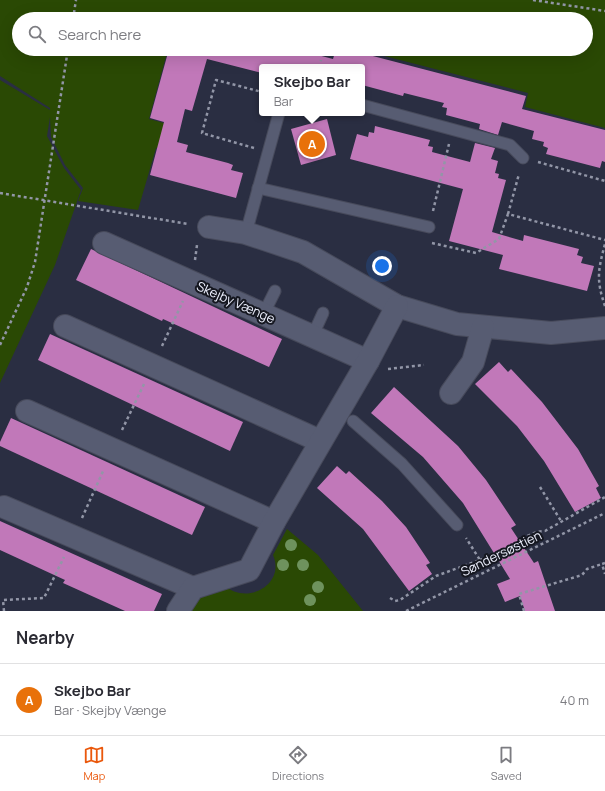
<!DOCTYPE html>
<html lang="en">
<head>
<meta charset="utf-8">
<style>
	:root { --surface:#fff; --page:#f2f2f3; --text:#2b2b33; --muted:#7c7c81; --line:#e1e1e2; --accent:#ea580c }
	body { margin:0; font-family:Manrope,sans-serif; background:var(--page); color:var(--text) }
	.you { position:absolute; left:382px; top:266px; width:14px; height:14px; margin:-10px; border:3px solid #fff; border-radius:50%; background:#1a73e8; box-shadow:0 0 0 6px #1a73e833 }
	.badge { display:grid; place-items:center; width:26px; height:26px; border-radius:50%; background:var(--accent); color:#fff; font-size:13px; font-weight:700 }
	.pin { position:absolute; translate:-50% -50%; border:2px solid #fff; box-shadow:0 1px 4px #0006 }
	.popup { position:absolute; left:259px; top:64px; width:106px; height:52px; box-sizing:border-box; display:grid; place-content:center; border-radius:4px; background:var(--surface); filter:drop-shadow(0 1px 3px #0005); font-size:13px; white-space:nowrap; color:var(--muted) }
	.popup b { font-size:15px; color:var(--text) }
	.popup::after { content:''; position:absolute; left:50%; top:100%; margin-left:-8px; border:8px solid transparent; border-top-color:var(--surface) }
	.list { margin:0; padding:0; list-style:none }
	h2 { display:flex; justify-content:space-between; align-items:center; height:52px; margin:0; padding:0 16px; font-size:17px }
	h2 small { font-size:13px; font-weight:400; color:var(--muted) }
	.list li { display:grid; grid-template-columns:26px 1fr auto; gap:12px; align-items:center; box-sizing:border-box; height:72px; padding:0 16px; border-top:1px solid var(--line) }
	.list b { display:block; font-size:15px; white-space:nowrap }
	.list p { margin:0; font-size:13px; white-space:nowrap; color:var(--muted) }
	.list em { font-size:13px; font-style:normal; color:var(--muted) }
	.icon { flex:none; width:22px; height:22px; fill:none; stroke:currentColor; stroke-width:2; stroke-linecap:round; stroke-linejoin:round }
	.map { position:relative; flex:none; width:605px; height:611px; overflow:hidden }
	.search { position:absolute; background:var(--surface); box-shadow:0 4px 16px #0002; left:12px; right:12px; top:12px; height:44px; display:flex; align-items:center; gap:10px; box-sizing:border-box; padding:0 14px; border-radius:22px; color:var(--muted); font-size:15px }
	.sheet { height:124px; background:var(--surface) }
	nav { display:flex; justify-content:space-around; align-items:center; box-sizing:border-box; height:56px; border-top:1px solid var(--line); background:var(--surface); font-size:11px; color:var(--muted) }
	nav a { display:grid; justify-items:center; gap:2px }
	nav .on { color:var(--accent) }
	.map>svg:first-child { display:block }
</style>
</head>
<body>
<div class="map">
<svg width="605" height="611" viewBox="0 0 605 611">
	<rect width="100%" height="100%" fill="#2a2e42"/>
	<!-- green -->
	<g fill="#2a4904">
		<path d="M0 0H605V128L525 107 528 93 357 49H586V19H19V49H168L149 119 175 126 167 150 156 148 138 210 78 201 83 188 65 165 51 137 50 117 47 136 64 168 81 190 55 265 0 383V80L50 110V108L0 76Z"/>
		<path d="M287 529 318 555 363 611H186L196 594 224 585C246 606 286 585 273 555Z"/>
	</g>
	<!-- building -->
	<g fill="#c178b9">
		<path d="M169 49H295L333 59 336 49H346L526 96 522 109 605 130V162L602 161 600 168 546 154 548 148 543 146 544 142 532 139 534 131 502 122 498 135 479 129 480 124 446 115 447 108 442 107 444 103 404 93 403 96 362 85V67H262V73L207 59 192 111 185 109 177 142 188 145 186 152 228 163 233 165 231 170 243 173 236 198 150 175 164 122 150 118Z"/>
		<path d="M327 119 336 155 301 165 291 129Z"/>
		<path d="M375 126 430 140 428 146 433 147 432 152 470 162 475 143 495 148 491 159 498 161 495 173 499 174 498 178 506 180 492 232 523 241 524 235 579 249 577 255 583 257 581 263 594 266 587 291 499 269 503 255 449 241 463 189 350 159 357 134 368 137 369 132 374 133Z"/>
		<path d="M91 249 282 339 269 367 163 319 162 321 76 280Z"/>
		<path d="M50 334 243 422 230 451 38 360Z"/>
		<path d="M499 362 508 372 511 369 542 402 578 449 599 486 596 488 601 498 575 512 544 461 517 426 475 384Z"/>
		<path d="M394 387 458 446 486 480 516 525 511 528 534 563 538 561 555 611H525L520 596 505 602 497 584 510 579 463 503 423 457 371 413Z"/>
		<path d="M11 418 205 507 192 535 0 446V442Z"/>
		<path d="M337 466 346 474 349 471 382 501 406 527 430 563 426 565 432 574 409 591 363 529 317 488Z"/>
		<path d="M0 521 162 594 154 611H125L63 583 65 580 0 550Z"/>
	</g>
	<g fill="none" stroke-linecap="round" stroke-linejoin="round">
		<defs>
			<g id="lane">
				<path d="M362 105 510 145 523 158"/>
				<path d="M258 188 429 227"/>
				<path d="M246 233 279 113"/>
				<path d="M263 315 275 291"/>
				<path d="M312 337 323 313"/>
				<path d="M353 421 402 464 457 525"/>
			</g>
			<g id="street">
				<path d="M209 227 246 233 303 252 397 306 457 324 551 333 605 328"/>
				<path d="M104 243 368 361"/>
				<path d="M65 326 320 441"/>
				<path d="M451 393 473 362 483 327"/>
				<path d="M27 411 274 522"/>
				<path d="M4 507 193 588"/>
				<path d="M178 611 193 588 249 570 274 522 368 361 397 306"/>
			</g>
		</defs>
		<!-- lane casing -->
		<use href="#lane" stroke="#474a5b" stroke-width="13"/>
		<!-- street casing -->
		<use href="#street" stroke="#474a5b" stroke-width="24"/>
		<!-- path -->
		<g stroke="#9296a7" stroke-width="2.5" stroke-dasharray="3 3" stroke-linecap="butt">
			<path d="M533 0 605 11"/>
			<path d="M73 19 76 0"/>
			<path d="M319 67 321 60"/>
			<path d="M254 148 202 133 216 80 262 92"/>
			<path d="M538 162 605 181"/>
			<path d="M0 193 188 224"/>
			<path d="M433 211 449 144"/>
			<path d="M508 214 519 174"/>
			<path d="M432 243 476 253 499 239 508 214 605 240"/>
			<path d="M195 260 197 245"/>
			<path d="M605 306C596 280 598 270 605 244"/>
			<path d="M0 345 27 287 35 262 68 49"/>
			<path d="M162 346 183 301"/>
			<path d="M388 369 424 365"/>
			<path d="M122 430 144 384"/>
			<path d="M540 487 561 521"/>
			<path d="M82 518 104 469"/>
			<path d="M480 560C487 557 491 557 498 555 515 549 525 531 545 531L605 497"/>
			<path d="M605 563 602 564 605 574"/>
			<path d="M390 598 395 601 400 600 436 576 480 560 466 538"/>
			<path d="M4 611 3 600 44 598 64 557"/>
			<path d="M406 611 605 513"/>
			<path d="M524 611 519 594 582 575 587 569 602 564"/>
		</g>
		<!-- lane -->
		<use href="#lane" stroke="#575c72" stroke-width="11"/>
		<!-- street -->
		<use href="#street" stroke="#575c72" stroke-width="22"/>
	</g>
	<!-- trees -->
	<g fill="#6e925d">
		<circle cx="291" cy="545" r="6"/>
		<circle cx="283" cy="565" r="6"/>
		<circle cx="303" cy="565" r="6"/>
		<circle cx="318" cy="587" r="6"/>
		<circle cx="310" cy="600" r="6"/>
	</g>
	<g text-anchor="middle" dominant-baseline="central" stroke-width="4" stroke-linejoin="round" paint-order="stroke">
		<!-- street labels -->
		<g font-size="13" fill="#edf0fe" stroke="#151720">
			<text transform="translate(236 302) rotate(24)">Skejby Vænge</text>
			<text transform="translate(501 553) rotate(-26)">Søndersøstien</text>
		</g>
	</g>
</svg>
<div class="you"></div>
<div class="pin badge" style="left:312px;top:144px;background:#e8710a">A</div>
<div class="popup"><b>Skejbo Bar</b>Bar</div>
<div class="search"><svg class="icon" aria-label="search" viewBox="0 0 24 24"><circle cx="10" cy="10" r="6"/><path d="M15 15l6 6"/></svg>Search here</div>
</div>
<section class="sheet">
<h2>Nearby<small></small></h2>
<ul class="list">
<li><span class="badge" style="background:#e8710a">A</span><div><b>Skejbo Bar</b><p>Bar · Skejby Vænge</p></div><em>40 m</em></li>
</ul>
</section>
<nav>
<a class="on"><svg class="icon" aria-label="map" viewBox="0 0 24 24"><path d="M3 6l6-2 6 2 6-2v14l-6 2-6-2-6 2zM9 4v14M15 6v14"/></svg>Map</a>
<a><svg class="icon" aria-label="directions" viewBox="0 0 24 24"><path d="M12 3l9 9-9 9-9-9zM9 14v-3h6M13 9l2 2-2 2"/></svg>Directions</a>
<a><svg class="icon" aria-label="saved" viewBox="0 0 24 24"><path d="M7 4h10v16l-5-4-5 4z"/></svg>Saved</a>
</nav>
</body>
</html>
